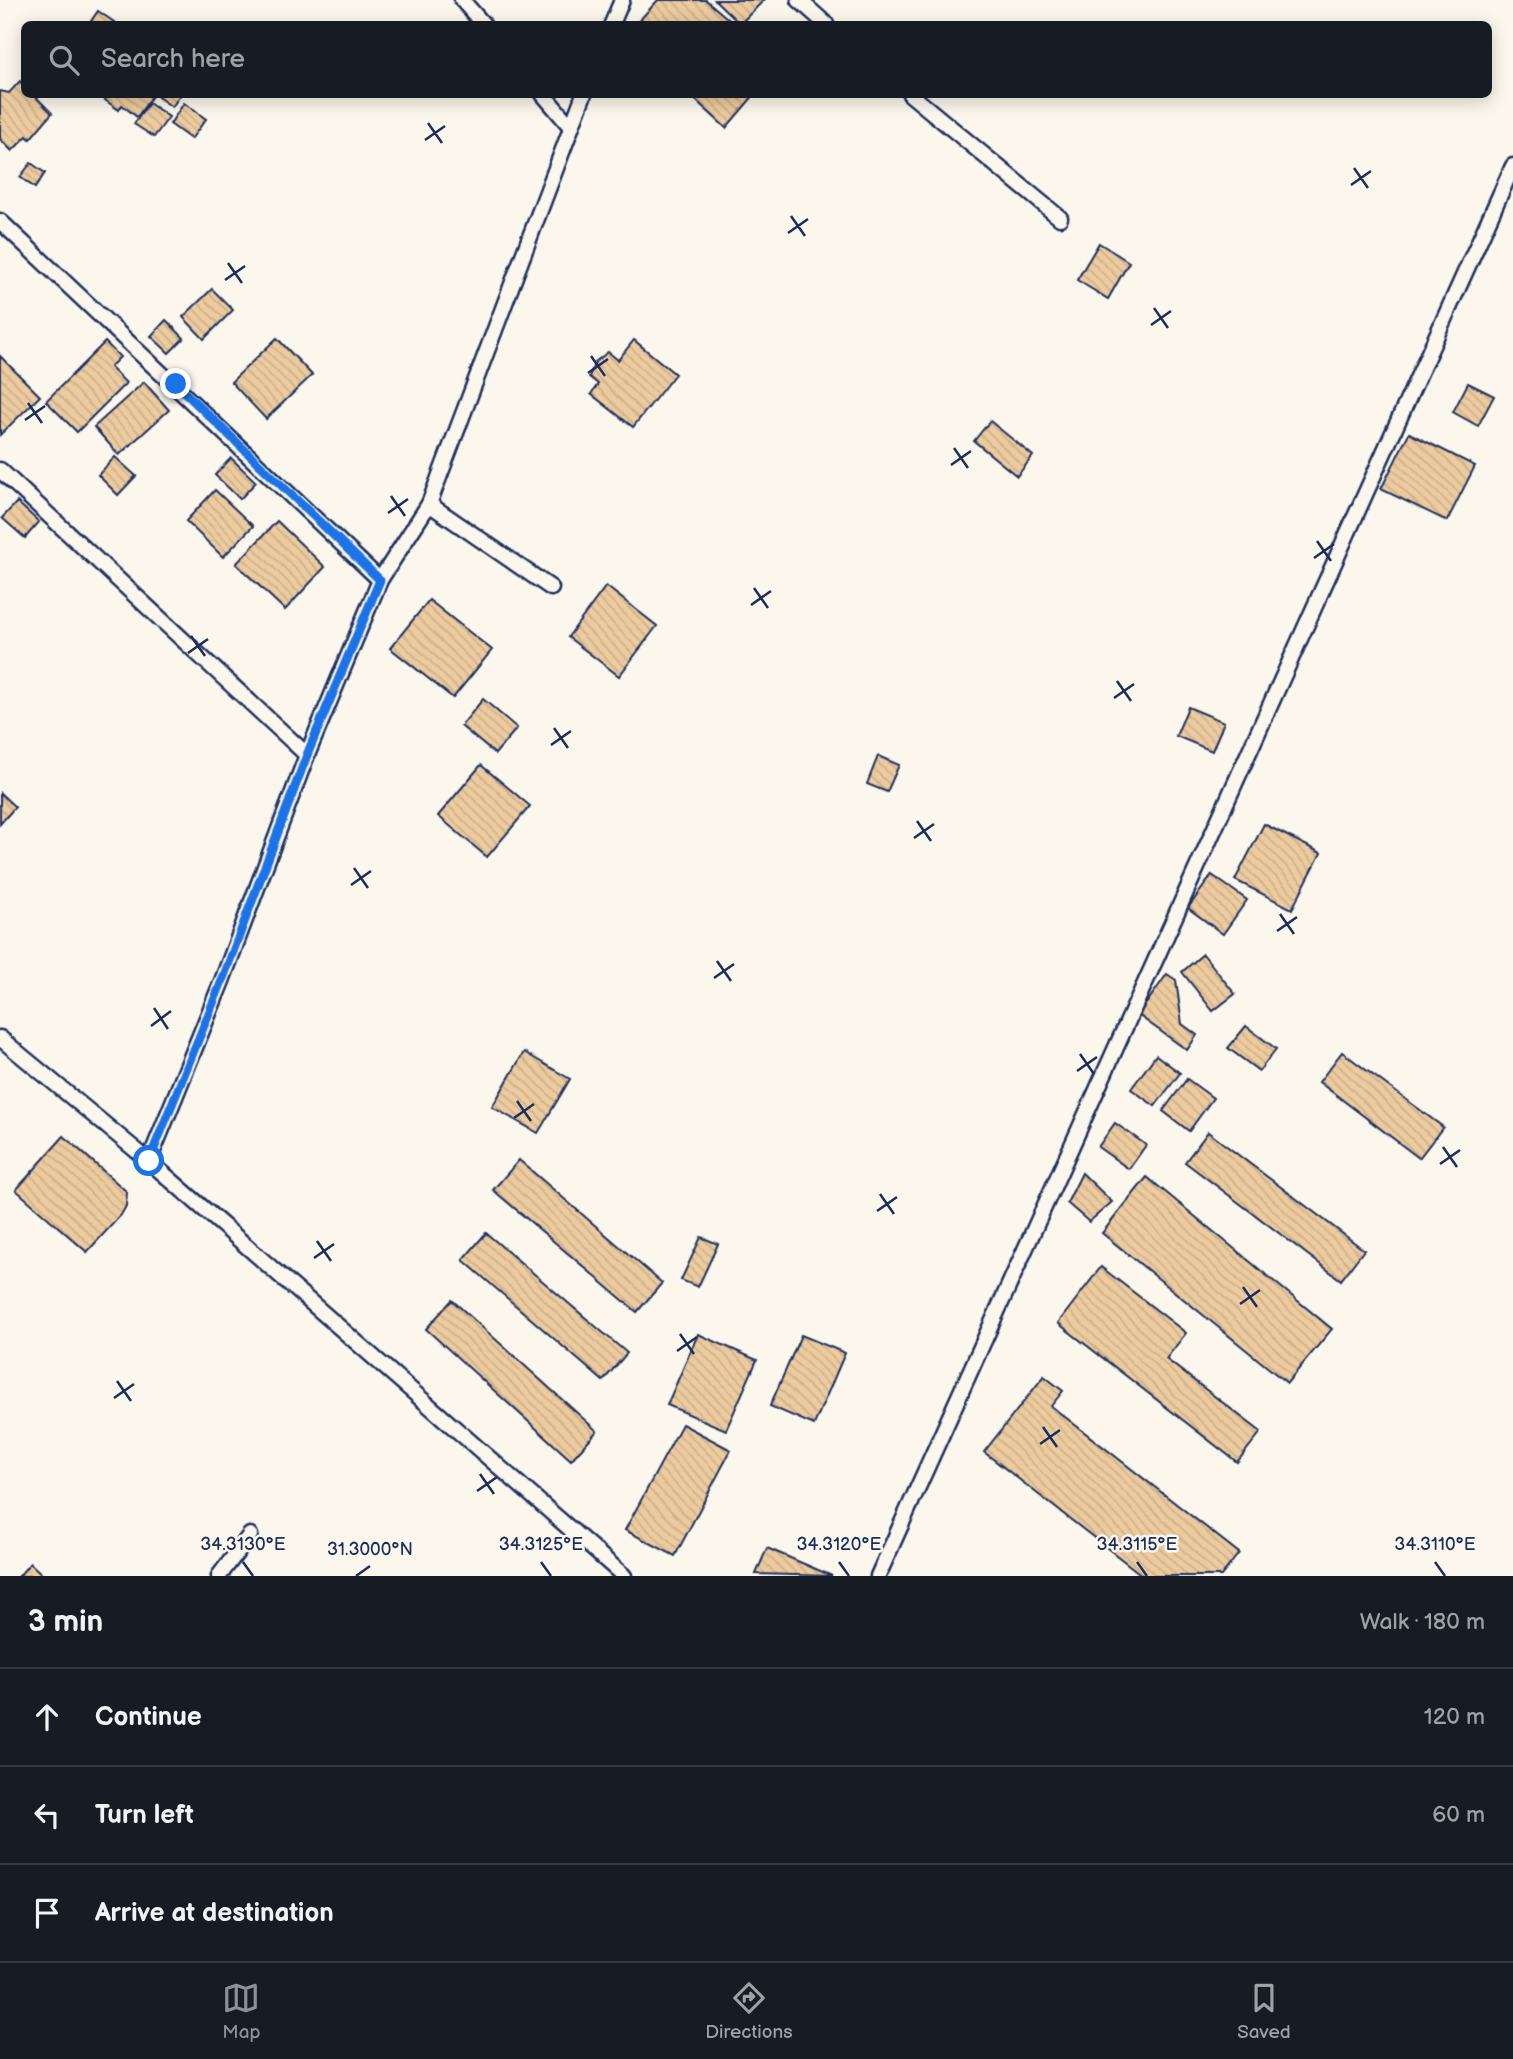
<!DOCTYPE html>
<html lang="en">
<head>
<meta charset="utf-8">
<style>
	:root { --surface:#171b24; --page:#242831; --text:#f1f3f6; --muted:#9ea1a6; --line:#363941; --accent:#8c9099 }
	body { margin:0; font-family:"Balsamiq Sans",sans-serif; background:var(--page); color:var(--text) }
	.stop { position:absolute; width:21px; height:21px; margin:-16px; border:5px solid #1a73e8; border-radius:50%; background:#fff }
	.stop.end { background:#1a73e8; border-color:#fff; box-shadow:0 2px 7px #0008 }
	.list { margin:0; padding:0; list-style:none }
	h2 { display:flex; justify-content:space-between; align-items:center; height:91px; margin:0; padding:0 28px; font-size:30px }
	h2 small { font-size:23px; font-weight:400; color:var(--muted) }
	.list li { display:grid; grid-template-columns:46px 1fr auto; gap:21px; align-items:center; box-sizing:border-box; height:98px; padding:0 28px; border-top:2px solid var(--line) }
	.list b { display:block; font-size:26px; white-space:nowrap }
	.list em { font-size:23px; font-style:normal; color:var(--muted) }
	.icon { flex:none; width:38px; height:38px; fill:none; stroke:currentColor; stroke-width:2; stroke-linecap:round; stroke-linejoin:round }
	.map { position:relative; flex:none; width:1513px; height:1576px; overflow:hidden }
	.search { position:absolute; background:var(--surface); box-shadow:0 4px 18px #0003; left:21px; right:21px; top:21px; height:77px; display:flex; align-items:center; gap:18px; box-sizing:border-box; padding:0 24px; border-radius:10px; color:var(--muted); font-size:26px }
	.sheet { height:385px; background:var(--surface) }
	nav { display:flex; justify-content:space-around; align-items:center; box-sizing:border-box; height:98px; border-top:2px solid var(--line); background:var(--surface); font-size:19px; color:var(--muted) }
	nav a { display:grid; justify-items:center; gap:4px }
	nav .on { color:var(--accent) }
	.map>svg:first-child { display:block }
</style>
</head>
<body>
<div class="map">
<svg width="1513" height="1576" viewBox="0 0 1513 1576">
	<defs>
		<pattern id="building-back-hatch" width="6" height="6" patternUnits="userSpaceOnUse" patternTransform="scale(1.75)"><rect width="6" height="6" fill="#edcb9f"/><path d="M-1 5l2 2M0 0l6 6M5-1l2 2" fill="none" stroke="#cbaf8b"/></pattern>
	</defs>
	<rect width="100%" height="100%" fill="#fbf7ec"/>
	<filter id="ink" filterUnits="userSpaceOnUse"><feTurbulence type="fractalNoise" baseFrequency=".0143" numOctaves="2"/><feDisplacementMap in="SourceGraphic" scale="14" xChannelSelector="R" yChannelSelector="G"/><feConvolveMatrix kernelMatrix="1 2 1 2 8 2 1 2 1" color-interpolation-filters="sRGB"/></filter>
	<g filter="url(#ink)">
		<!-- building -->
		<g fill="url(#building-back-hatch)" stroke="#1b2f5e" stroke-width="2">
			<path d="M658 0H706L734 24H636Z"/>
			<path d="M715 0H764L740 24Z"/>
			<path d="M98 11 117 24H89Z"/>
			<path d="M20 81 24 86V94H33L52 113 30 139 27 136 12 151 0 139V91L9 93Z"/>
			<path d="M109 94H149L152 96 137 117 122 105 119 110 105 100Z"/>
			<path d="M154 94H181L172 107Z"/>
			<path d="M689 94H755L726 128Z"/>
			<path d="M149 103 169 117 154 137 134 124Z"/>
			<path d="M184 103 206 119 191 139 170 124Z"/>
			<path d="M31 163 45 173 35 188 20 177Z"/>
			<path d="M1099 243 1129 262 1108 299 1077 280Z"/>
			<path d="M212 289 233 310 204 339 183 317Z"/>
			<path d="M166 320 184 338 169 353 151 336Z"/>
			<path d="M277 338 312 375 266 419 231 382Z"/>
			<path d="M634 340 675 374 633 427 591 394 598 384 589 377 595 362 608 352 618 360Z"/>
			<path d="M105 342 120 357 110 367 126 383 77 432 46 401Z"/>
			<path d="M0 356 40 396 0 435Z"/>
			<path d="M144 382 169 410 119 455 94 427Z"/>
			<path d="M1468 383 1494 396 1478 426 1453 412Z"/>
			<path d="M990 421 1033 456 1017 476 974 441Z"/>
			<path d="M1409 433 1475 466 1447 521 1381 489Z"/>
			<path d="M115 457 136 476 118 495 98 475Z"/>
			<path d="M231 458 256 482 240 499 215 475Z"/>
			<path d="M215 490 253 526 223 557 186 521Z"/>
			<path d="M17 502 39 522 25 538 2 518Z"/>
			<path d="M277 521 325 567 285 610 236 564Z"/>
			<path d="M606 586 657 626 619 676 568 637Z"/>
			<path d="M429 600 492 650 453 698 390 648Z"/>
			<path d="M483 699 517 728 495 754 461 726Z"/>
			<path d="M1188 707 1224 722 1212 751 1176 736Z"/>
			<path d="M878 756 899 765 887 792 867 784Z"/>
			<path d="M481 765 530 806 487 857 438 816Z"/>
			<path d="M0 793 15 807 0 824Z"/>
			<path d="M1264 824 1321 853 1292 909 1235 880Z"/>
			<path d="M1212 875 1247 900 1223 934 1188 908Z"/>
			<path d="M1203 954 1235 994 1213 1011 1182 972Z"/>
			<path d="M1167 974 1176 980 1182 1024 1197 1035 1187 1050 1138 1015Z"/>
			<path d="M1246 1026 1276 1049 1259 1071 1228 1048Z"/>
			<path d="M524 1052 570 1079 538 1133 492 1107Z"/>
			<path d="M1342 1052 1443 1127 1419 1158 1319 1082Z"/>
			<path d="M1156 1055 1180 1073 1155 1106 1131 1089Z"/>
			<path d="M1187 1079 1213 1098 1189 1131 1163 1111Z"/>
			<path d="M1115 1123 1146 1145 1129 1169 1098 1147Z"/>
			<path d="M1208 1132 1364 1250 1341 1280 1185 1162Z"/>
			<path d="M64 1136 127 1192 126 1206 121 1215 87 1252 16 1190Z"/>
			<path d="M519 1160 662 1283 637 1312 493 1190Z"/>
			<path d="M1082 1173 1112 1202 1089 1222 1067 1203Z"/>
			<path d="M1147 1177 1332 1329 1287 1383 1102 1233Z"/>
			<path d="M486 1233 627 1353 603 1381 463 1260Z"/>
			<path d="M701 1237 718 1244 698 1287 681 1280Z"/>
			<path d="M1101 1267 1186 1333 1166 1359 1261 1432 1237 1462 1058 1323Z"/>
			<path d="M452 1300 597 1431 571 1460 426 1329Z"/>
			<path d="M698 1334 757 1360 726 1430 667 1405Z"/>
			<path d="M801 1335 845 1353 814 1425 770 1406Z"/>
			<path d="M1044 1376 1063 1391 1051 1406 1239 1553 1221 1576H1143L984 1452Z"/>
			<path d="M682 1424 731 1450 675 1556 625 1530Z"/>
			<path d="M767 1548 832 1576 756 1574Z"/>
			<path d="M30 1563 44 1576H19Z"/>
		</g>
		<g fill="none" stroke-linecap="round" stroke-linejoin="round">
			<defs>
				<g id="lane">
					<path d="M462 0 483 24"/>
					<path d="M799 0 826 24"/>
					<path d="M612 24 622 0"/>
					<path d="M543 94 571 127"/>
					<path d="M910 94 1060 218"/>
					<path d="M0 221 380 580"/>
					<path d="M0 470 307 755"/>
					<path d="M429 504 551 588"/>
					<path d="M0 1038 149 1161 222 981 307 755 380 580 429 504 584 94"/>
					<path d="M149 1161 624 1576"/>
					<path d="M219 1576 250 1535"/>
					<path d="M878 1576 1513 166"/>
				</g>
			</defs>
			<!-- lane casing -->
			<use href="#lane" stroke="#1b2f5e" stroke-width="19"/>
			<!-- lane -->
			<use href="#lane" stroke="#fbf7ec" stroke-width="14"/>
		</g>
	</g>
	<g fill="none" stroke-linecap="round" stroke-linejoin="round" filter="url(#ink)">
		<!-- route -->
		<path stroke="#1a73e8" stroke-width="9" d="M149 1161 222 981 307 755 380 580 176 384"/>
	</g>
	<!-- ticks -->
	<path fill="none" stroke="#1b2f5e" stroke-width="2.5" d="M428 123 442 143M425 140 445 126M1354 168 1368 188M1351 185 1371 171M791 216 805 236M788 233 808 219M228 263 242 283M225 280 245 266M1154 308 1168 328M1151 325 1171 311M591 356 605 376M588 373 608 359M28 403 42 423M25 420 45 406M954 448 968 468M951 465 971 451M391 496 405 516M388 513 408 499M1317 541 1331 561M1314 558 1334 544M754 588 768 608M751 605 771 591M191 636 205 656M188 653 208 639M1117 681 1131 701M1114 698 1134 684M554 728 568 748M551 745 571 731M917 821 931 841M914 838 934 824M354 868 368 888M351 885 371 871M1280 914 1294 934M1277 931 1297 917M717 961 731 981M714 978 734 964M154 1008 168 1029M151 1026 171 1011M1080 1054 1094 1074M1077 1071 1097 1057M517 1101 531 1121M514 1118 534 1104M1443 1147 1457 1167M1440 1164 1460 1150M880 1194 894 1214M877 1211 897 1197M317 1241 331 1261M314 1258 334 1244M1243 1287 1257 1307M1240 1304 1260 1290M680 1334 694 1354M677 1351 697 1337M117 1381 131 1401M114 1398 134 1384M1043 1427 1057 1447M1040 1444 1060 1430M480 1474 494 1494M477 1491 497 1477M243 1562 253 1576M541 1562 551 1576M839 1562 849 1576M1137 1562 1147 1576M1435 1562 1445 1576M356 1576 370 1566"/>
	<g font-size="18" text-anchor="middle" fill="#1b2f5e" stroke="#fbf7ec" stroke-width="5" stroke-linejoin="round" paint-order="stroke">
		<text x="243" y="1550">34.3130°E</text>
		<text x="541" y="1550">34.3125°E</text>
		<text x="839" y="1550">34.3120°E</text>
		<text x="1137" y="1550">34.3115°E</text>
		<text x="1435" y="1550">34.3110°E</text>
		<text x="370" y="1555">31.3000°N</text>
	</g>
</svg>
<div class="stop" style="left:149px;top:1161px"></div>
<div class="stop end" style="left:176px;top:384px"></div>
<div class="search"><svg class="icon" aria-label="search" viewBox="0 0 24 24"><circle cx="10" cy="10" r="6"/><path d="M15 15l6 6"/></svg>Search here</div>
</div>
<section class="sheet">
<h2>3 min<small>Walk · 180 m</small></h2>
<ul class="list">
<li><svg class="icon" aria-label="ahead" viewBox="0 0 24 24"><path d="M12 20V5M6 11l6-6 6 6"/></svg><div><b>Continue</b></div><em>120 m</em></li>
<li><svg class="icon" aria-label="left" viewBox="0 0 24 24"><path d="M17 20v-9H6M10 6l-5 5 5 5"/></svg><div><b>Turn left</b></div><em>60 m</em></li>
<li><svg class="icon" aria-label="arrive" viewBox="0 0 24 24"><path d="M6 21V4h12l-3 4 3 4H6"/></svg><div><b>Arrive at destination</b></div></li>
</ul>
</section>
<nav>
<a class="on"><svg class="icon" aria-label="map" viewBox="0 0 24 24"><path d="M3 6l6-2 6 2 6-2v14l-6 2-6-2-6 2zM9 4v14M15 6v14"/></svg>Map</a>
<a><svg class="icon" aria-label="directions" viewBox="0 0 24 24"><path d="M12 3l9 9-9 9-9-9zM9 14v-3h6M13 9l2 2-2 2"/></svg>Directions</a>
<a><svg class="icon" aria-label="saved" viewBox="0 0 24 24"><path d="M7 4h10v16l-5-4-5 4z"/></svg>Saved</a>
</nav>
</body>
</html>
